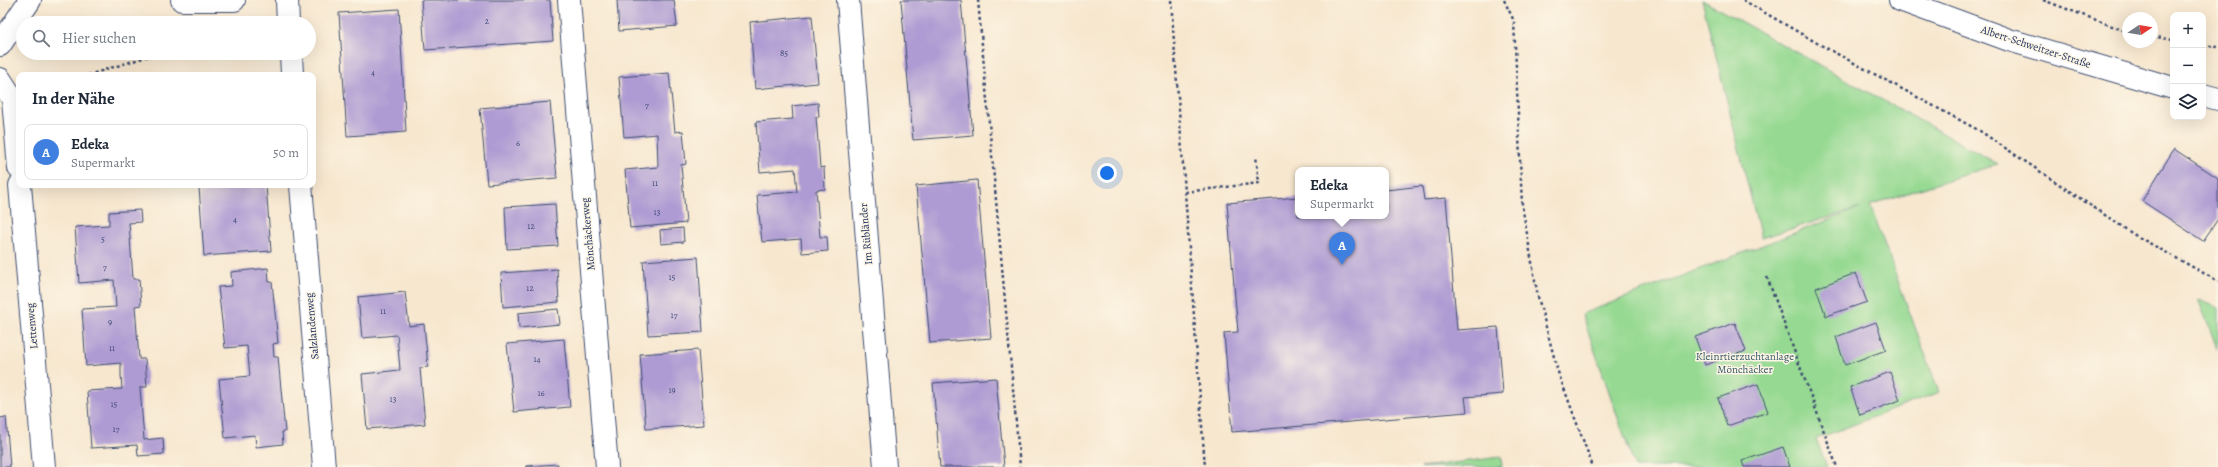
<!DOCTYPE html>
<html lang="de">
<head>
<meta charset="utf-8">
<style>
	:root { --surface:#fff; --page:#f6f6f7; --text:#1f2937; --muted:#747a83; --line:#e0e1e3; --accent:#d1495b }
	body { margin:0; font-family:Alegreya,serif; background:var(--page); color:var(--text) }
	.controls { position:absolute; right:12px; top:12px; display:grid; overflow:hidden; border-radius:8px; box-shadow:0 4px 16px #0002 }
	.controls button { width:36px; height:36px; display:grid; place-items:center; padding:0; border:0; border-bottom:1px solid var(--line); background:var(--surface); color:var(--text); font:20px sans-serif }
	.compass { position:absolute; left:2122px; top:12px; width:36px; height:36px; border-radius:50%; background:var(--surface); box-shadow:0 4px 16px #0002; rotate:78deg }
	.you { position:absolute; left:1107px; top:173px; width:14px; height:14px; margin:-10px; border:3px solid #fff; border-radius:50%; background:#1a73e8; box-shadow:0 0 0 6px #1a73e833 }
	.badge { display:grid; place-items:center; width:26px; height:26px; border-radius:50%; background:var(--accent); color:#fff; font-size:13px; font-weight:700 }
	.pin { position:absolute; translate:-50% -33px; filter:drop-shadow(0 1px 2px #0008) }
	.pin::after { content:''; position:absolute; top:21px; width:14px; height:12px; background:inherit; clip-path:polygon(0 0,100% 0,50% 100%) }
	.popup { position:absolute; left:1295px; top:167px; width:94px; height:52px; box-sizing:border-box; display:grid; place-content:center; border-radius:8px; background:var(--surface); filter:drop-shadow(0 1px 3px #0005); font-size:13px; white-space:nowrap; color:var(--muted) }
	.popup b { font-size:15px; color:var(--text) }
	.popup::after { content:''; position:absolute; left:50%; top:100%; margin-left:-8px; border:8px solid transparent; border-top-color:var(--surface) }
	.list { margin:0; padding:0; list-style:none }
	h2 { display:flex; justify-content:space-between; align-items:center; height:52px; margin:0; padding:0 16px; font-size:17px }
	h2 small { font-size:13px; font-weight:400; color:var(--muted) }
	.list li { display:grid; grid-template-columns:26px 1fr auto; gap:12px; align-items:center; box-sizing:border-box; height:56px; margin:0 8px 8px; padding:0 8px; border:1px solid var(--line); border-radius:8px }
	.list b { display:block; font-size:15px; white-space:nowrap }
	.list p { margin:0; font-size:13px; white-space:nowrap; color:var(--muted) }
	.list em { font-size:13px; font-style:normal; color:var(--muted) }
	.icon { flex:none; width:22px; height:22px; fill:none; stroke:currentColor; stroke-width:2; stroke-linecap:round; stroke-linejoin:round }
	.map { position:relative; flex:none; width:2218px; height:467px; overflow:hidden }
	.search { position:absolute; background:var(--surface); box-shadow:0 4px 16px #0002; left:16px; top:16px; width:300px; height:44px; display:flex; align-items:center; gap:10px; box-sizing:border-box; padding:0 14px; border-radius:22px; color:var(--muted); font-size:15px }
	.panel { position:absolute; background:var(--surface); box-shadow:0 4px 16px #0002; left:16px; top:72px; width:300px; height:116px; border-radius:8px }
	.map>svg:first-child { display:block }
</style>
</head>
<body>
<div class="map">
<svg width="2218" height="467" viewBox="0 0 2218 467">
	<rect width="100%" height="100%" fill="#fcf5e5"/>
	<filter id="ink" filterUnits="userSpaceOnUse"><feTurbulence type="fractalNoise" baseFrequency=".025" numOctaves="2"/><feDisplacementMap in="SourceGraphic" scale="8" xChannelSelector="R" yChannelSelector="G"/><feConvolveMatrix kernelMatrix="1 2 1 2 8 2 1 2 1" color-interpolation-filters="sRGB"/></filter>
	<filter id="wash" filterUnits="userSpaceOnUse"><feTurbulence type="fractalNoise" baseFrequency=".012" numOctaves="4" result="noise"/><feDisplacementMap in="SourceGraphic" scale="16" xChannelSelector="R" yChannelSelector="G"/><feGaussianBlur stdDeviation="0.9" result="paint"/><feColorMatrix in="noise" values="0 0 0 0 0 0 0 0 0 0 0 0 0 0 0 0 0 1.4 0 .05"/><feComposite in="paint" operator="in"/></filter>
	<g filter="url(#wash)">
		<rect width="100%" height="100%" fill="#f7e7cf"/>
		<!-- green -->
		<g fill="#95d992" stroke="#588478">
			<path d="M1702 0 1998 164 1870 205 1939 392 1816 439 1827 467H1635L1582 314 1860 208 1761 238Z"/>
			<path d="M2198 299 2218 308V350Z"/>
			<path d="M1501 457 1502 467H1421Z"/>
		</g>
		<g id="blocks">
			<!-- building -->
			<g fill="#af9bd3">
				<path d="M421 0H550L553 41 425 50Z"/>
				<path d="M617 0H674L677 26 619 31Z"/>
				<path d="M901 0H961L973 135 913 140Z"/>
				<path d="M399 9 406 132 347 136 339 13Z"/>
				<path d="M812 16 818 83 755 89 750 22Z"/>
				<path d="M669 73 675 132 683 131 686 164 681 165 686 223 630 228 625 170 658 167 657 134 624 137 619 77Z"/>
				<path d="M550 102 557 178 487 184 480 108Z"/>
				<path d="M818 103 819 117H816L819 154 820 168 824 167 825 189 816 190 820 237H827L828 251 802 253 801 239 762 242 757 195 797 192 795 169 760 172 756 122 793 119 792 106Z"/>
				<path d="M2174 149 2218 178V219L2203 241 2142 201Z"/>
				<path d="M977 180 991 338 930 343 916 186Z"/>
				<path d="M223 185H266L271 251 204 256 199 187Z"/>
				<path d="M1422 186 1424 200 1446 198 1457 330 1498 327 1503 394 1465 397 1467 412 1232 432 1224 333 1238 332 1227 203 1298 197V216H1386V190Z"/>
				<path d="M555 204 558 246 507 249 505 207Z"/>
				<path d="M140 210 141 222 129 223 133 279H139L141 305 135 306 139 359H145L147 387H140L144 440 163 438 164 454 138 456 137 445 91 448 87 391 122 389 121 375V363L86 366 82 309 116 307 114 280 79 283 75 227 109 225V212Z"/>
				<path d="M683 228 684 242 661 244 660 230Z"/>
				<path d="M698 257 703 332 648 335 643 261Z"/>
				<path d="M268 268 269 282H272L278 343 273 344 274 357H278L285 432H282L283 444 256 447 255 435 225 438 219 379 250 376 247 346 225 348 218 287 232 286 231 272Z"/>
				<path d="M557 269 559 302 503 307 501 273Z"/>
				<path d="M1856 273 1867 302 1826 316 1816 288Z"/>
				<path d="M405 292 409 326 424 324 428 367 420 368 425 424 367 429 362 374 400 370 397 335 362 338 358 297Z"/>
				<path d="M558 309 560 324 519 328 518 313Z"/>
				<path d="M1876 322 1886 350 1845 365 1836 337Z"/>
				<path d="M1735 323 1746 351 1705 365 1695 337Z"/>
				<path d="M564 339 570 407 514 412 507 344Z"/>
				<path d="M698 350 704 425 646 429 640 354Z"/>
				<path d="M1890 372 1900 400 1860 415 1850 387Z"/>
				<path d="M996 378 1004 467H940L933 383Z"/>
				<path d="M1758 384 1768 412 1727 426 1718 398Z"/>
				<path d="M6 417 10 467H0V418Z"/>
				<path d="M1783 447 1790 467H1744L1742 461Z"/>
				<path d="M558 464V467H527L526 466Z"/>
			</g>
		</g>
	</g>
	<g filter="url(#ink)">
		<use href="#blocks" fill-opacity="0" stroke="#3c4b6f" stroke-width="1"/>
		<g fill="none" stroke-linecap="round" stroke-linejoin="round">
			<defs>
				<g id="minor">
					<path d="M182 0H234"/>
					<path d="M287 0 288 23"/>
					<path d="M569 0 607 467"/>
					<path d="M848 0 885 467"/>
					<path d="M1900 0 2009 40 2173 88"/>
					<path d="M0 45 30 0"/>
					<path d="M291 53 292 75"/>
					<path d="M0 79 13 99 19 168"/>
					<path d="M2203 95 2218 99"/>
					<path d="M20 185 44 467"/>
					<path d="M301 185 324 467"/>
				</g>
			</defs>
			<!-- minor casing -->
			<use href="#minor" stroke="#3c4b6f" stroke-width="24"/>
			<!-- path -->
			<g stroke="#3c4b6f" stroke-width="2.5" stroke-dasharray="3 3" stroke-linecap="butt">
				<path d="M978 0 1020 467"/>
				<path d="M1171 0 1205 467"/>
				<path d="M1504 0 1514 21 1522 205 1538 297 1558 372 1593 467"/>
				<path d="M1743 0 1817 43 1980 131 2133 234 2218 281"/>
				<path d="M2043 0 2128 32"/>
				<path d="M255 23 260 21"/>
				<path d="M2152 36 2173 40"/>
				<path d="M2203 45 2218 47"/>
				<path d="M88 75 159 53"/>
				<path d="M1185 192 1259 183 1256 156"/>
				<path d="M1767 277 1837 467"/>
			</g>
			<!-- minor -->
			<use href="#minor" stroke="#fff" stroke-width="22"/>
		</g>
	</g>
	<g text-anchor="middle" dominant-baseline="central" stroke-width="3" stroke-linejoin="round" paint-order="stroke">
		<!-- number labels -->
		<g font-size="9" fill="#404a7b">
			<text x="487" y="21">2</text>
			<text x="784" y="53">85</text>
			<text x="373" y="72">4</text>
			<text x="647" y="105">7</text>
			<text x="518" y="143">6</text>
			<text x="655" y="183">11</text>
			<text x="657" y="212">13</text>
			<text x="235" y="219">4</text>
			<text x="531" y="226">12</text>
			<text x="103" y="239">5</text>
			<text x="105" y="267">7</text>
			<text x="672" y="277">15</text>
			<text x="530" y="288">12</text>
			<text x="383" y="311">11</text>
			<text x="674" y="315">17</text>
			<text x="110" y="322">9</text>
			<text x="112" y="348">11</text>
			<text x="537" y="359">14</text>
			<text x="672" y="390">19</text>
			<text x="541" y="393">16</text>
			<text x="393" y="399">13</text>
			<text x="114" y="404">15</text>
			<text x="116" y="429">17</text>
		</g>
		<!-- street labels -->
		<g font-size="11" fill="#1b2f5e" stroke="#fcf5e5">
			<text transform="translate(2036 47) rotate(18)">Albert-Schweitzer-Straße</text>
			<text transform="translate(588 234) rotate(-95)">Mönchäckerweg</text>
			<text transform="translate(866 234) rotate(-95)">Im Rübländer</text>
			<text transform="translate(32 326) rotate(-95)">Lettenweg</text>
			<text transform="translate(312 326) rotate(-95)">Salzlandenweg</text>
		</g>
		<!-- park labels -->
		<g font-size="11" fill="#3a5a6b" stroke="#fcf5e5">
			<text x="1745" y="356">Kleinrtierzuchtanlage<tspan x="1745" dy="13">Mönchäcker</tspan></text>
		</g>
	</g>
</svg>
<div class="controls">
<button>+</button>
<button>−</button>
<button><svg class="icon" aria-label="layers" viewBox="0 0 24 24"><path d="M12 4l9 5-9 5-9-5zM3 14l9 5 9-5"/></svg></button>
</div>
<svg class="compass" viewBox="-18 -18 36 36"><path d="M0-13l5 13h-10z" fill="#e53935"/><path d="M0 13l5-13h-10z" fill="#747a83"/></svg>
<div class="you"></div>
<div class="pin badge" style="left:1342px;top:265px;background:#3f7fe0">A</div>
<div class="popup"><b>Edeka</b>Supermarkt</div>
<div class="search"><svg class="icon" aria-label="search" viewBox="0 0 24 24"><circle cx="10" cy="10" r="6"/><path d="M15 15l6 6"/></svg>Hier suchen</div>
<section class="panel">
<h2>In der Nähe<small></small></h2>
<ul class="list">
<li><span class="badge" style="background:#3f7fe0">A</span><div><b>Edeka</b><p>Supermarkt</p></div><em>50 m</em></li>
</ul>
</section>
</div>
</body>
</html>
